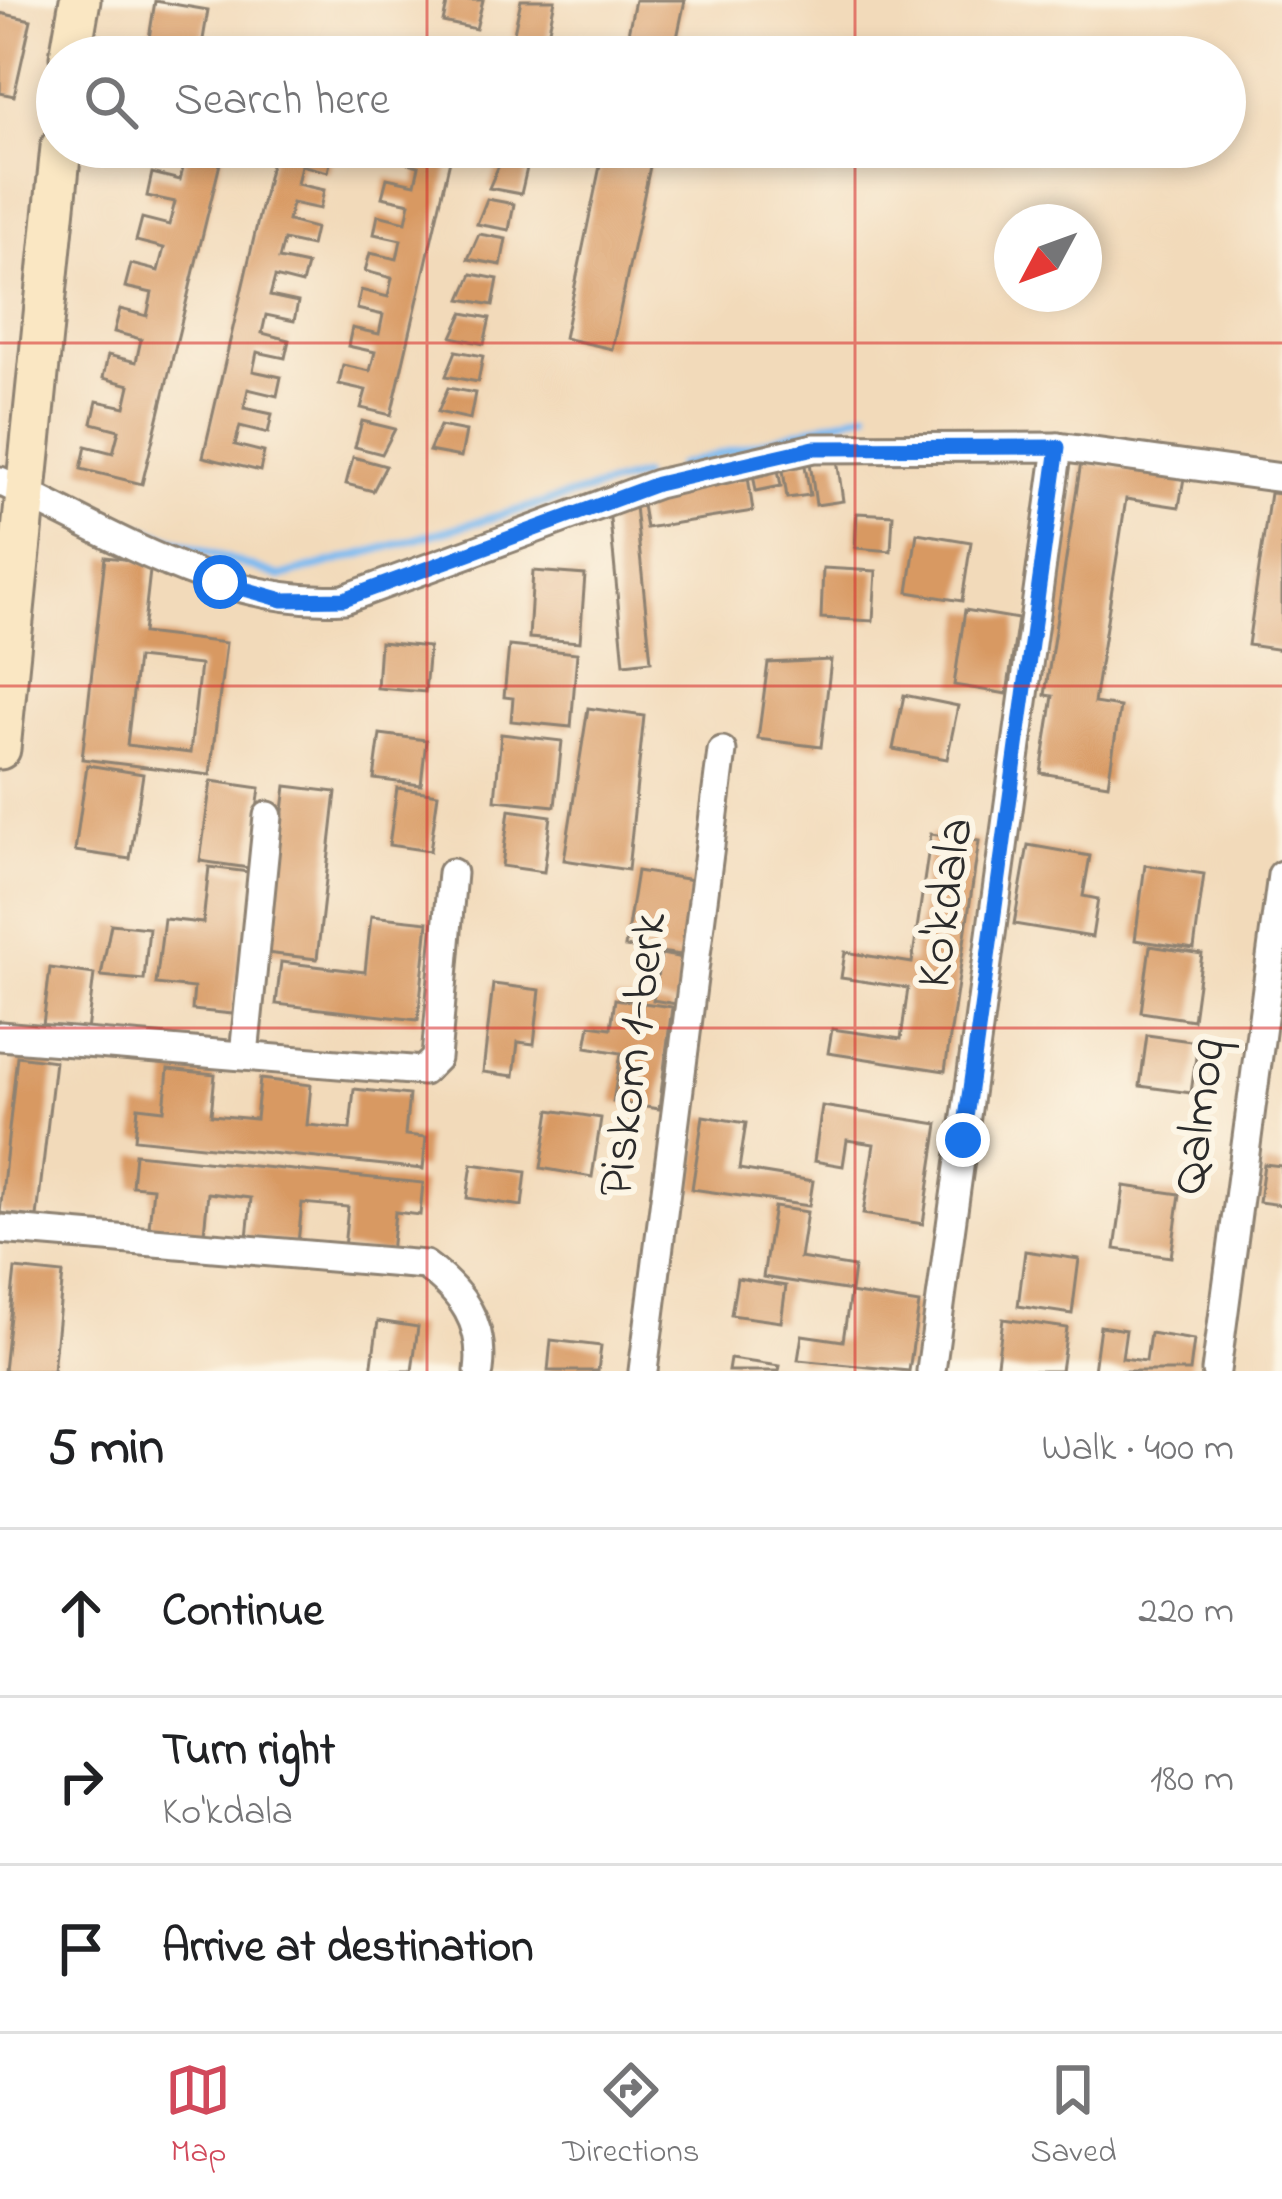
<!DOCTYPE html>
<html lang="en">
<head>
<meta charset="utf-8">
<style>
	:root { --surface:#fff; --page:#f6f6f6; --text:#202124; --muted:#757577; --line:#e0e0e0; --accent:#d1495b }
	body { margin:0; font-family:"Indie Flower",sans-serif; background:var(--page); color:var(--text) }
	.compass { position:absolute; left:994px; top:204px; width:108px; height:108px; border-radius:50%; background:var(--surface); box-shadow:0 6px 18px #0003; rotate:229deg }
	.stop { position:absolute; width:36px; height:36px; margin:-27px; border:9px solid #1a73e8; border-radius:50%; background:#fff }
	.stop.end { background:#1a73e8; border-color:#fff; box-shadow:0 3px 12px #0008 }
	.list { margin:0; padding:0; list-style:none }
	h2 { display:flex; justify-content:space-between; align-items:center; height:156px; margin:0; padding:0 48px; font-size:51px }
	h2 small { font-size:39px; font-weight:400; color:var(--muted) }
	.list li { display:grid; grid-template-columns:78px 1fr auto; gap:36px; align-items:center; box-sizing:border-box; height:168px; padding:0 48px; border-top:3px solid var(--line) }
	.list b { display:block; font-size:45px; white-space:nowrap }
	.list p { margin:0; font-size:39px; white-space:nowrap; color:var(--muted) }
	.list em { font-size:39px; font-style:normal; color:var(--muted) }
	.icon { flex:none; width:66px; height:66px; fill:none; stroke:currentColor; stroke-width:2; stroke-linecap:round; stroke-linejoin:round }
	.map { position:relative; flex:none; width:1282px; height:1371px; overflow:hidden }
	.search { position:absolute; background:var(--surface); box-shadow:0 6px 18px #0003; left:36px; right:36px; top:36px; height:132px; display:flex; align-items:center; gap:30px; box-sizing:border-box; padding:0 42px; border-radius:66px; color:var(--muted); font-size:45px }
	.sheet { height:660px; background:var(--surface) }
	nav { display:flex; justify-content:space-around; align-items:center; box-sizing:border-box; height:168px; border-top:3px solid var(--line); background:var(--surface); font-size:33px; color:var(--muted) }
	nav a { display:grid; justify-items:center; gap:6px }
	nav .on { color:var(--accent) }
	.map>svg:first-child { display:block }
</style>
</head>
<body>
<div class="map">
<svg width="1282" height="1371" viewBox="0 0 1282 1371">
	<rect width="100%" height="100%" fill="#fcf5e5"/>
	<filter id="ink" filterUnits="userSpaceOnUse"><feTurbulence type="fractalNoise" baseFrequency=".00833" numOctaves="2"/><feDisplacementMap in="SourceGraphic" scale="24" xChannelSelector="R" yChannelSelector="G"/><feConvolveMatrix kernelMatrix="1 2 1 2 8 2 1 2 1" color-interpolation-filters="sRGB"/></filter>
	<filter id="wash" filterUnits="userSpaceOnUse"><feTurbulence type="fractalNoise" baseFrequency=".004" numOctaves="4" result="noise"/><feDisplacementMap in="SourceGraphic" scale="48" xChannelSelector="R" yChannelSelector="G"/><feGaussianBlur stdDeviation="2.7" result="paint"/><feColorMatrix in="noise" values="0 0 0 0 0 0 0 0 0 0 0 0 0 0 0 0 0 1.4 0 .05"/><feComposite in="paint" operator="in"/></filter>
	<g filter="url(#wash)">
		<rect width="100%" height="100%" fill="#f2daba"/>
		<g fill="none" stroke-linecap="round" stroke-linejoin="round">
			<!-- stream -->
			<g stroke="#7cbaf0" stroke-width="8">
				<path d="M678 466 867 412"/>
				<path d="M82 508 280 577 641 476"/>
			</g>
		</g>
		<g id="blocks">
			<!-- building -->
			<g fill="#d89962" fill-rule="evenodd">
				<path d="M448 0H483L476 29 443 22Z"/>
				<path d="M521 0H555L546 44 513 37Z"/>
				<path d="M635 0H685L673 57H623Z"/>
				<path d="M155 1 208 10 200 57H146Z"/>
				<path d="M0 13 31 20 14 96 0 93Z"/>
				<path d="M153 147H224L142 484 81 469 86 446 113 453 119 430 92 423 97 401 125 407 130 385 103 378 108 355 136 362 141 339 114 332 120 309 147 316 152 293 125 287 131 264 158 271 164 248 136 241 142 218 169 225 175 202 147 196 152 173 180 180 186 157Z"/>
				<path d="M275 147 332 153 328 172 301 165 297 184 324 190 320 209 292 203 288 221 315 228 311 246 284 240 279 259 307 265 302 284 275 277 270 296 298 302 294 321 266 315 262 333 289 340 285 358 257 352 253 371 281 377 277 396 248 389 244 408 272 414 268 433 240 426 235 445 264 452 260 471 203 457Z"/>
				<path d="M394 147H453L391 415 361 408 366 390 339 384 343 365 370 371 375 352 348 346 352 328 379 334 383 315 357 309 361 290 388 297 392 278 365 271 370 253 397 259 401 240 374 234 378 215 406 222 410 203 382 197 387 178 415 184 419 166 391 159Z"/>
				<path d="M493 147H533L531 157Z"/>
				<path d="M604 147H654L612 349 564 338Z"/>
				<path d="M500 163 527 168 521 194 489 188Z"/>
				<path d="M487 199 514 204 509 230 477 224Z"/>
				<path d="M479 234 506 239 501 265 468 259Z"/>
				<path d="M472 274 498 279 493 305 461 299Z"/>
				<path d="M463 313 490 318 484 344 452 337Z"/>
				<path d="M456 351 483 356 478 382 446 376Z"/>
				<path d="M448 388 475 393 470 419 438 412Z"/>
				<path d="M362 421 395 429 382 454 355 447Z"/>
				<path d="M440 426 466 431 461 457 429 451Z"/>
				<path d="M353 457 386 466 373 491 346 484Z"/>
				<path d="M837 459 843 501 816 505 810 462Z"/>
				<path d="M804 460 810 495 787 498 782 463Z"/>
				<path d="M1081 462 1184 478 1179 507 1126 499 1094 703 1120 707 1108 784 1041 773 1053 696 1045 695Z"/>
				<path d="M777 464 781 486 756 491 752 468Z"/>
				<path d="M748 477 753 511 646 528 640 494Z"/>
				<path d="M1270 493 1282 494V650L1248 645Z"/>
				<path d="M635 506 651 661 624 664 609 509Z"/>
				<path d="M857 513 893 515 891 551 855 548Z"/>
				<path d="M917 533 971 542 962 601 908 592Z"/>
				<path d="M105 557 151 562 143 633 226 643 210 775 82 759ZM137 658 200 665 190 753 127 745Z"/>
				<path d="M823 568 876 571 873 621 821 618Z"/>
				<path d="M533 571 585 575 580 642 529 638Z"/>
				<path d="M965 610 1018 619 1007 694 954 685Z"/>
				<path d="M380 642 429 647 425 692 377 688Z"/>
				<path d="M509 646 577 653 571 727 511 721 513 698 504 697Z"/>
				<path d="M831 660 821 747 758 739 768 663Z"/>
				<path d="M904 695 958 706 947 759 893 749Z"/>
				<path d="M588 708 644 716 628 870 564 860Z"/>
				<path d="M380 734 426 740 421 785 374 779Z"/>
				<path d="M501 734 562 741 555 806 495 800Z"/>
				<path d="M87 765 143 774 130 859 75 851Z"/>
				<path d="M211 781 260 788 249 868 200 861Z"/>
				<path d="M286 786 336 792 317 959 266 953Z"/>
				<path d="M397 788 438 794 430 851 389 845Z"/>
				<path d="M509 810 551 816 544 872 502 866Z"/>
				<path d="M931 834 979 841 945 1071 828 1053 832 1029 901 1039 908 988 841 978 845 952 912 963Z"/>
				<path d="M1028 845 1090 856 1083 896 1098 899 1092 937 1014 924Z"/>
				<path d="M1145 865 1204 874 1194 949 1135 940Z"/>
				<path d="M209 867 249 872 233 1014 192 1010 194 988 156 984 164 919 203 923Z"/>
				<path d="M637 871 693 880 681 955 625 947Z"/>
				<path d="M371 916 428 922 418 1020 276 1004 281 962 365 972Z"/>
				<path d="M111 924 149 928 144 980 101 976Z"/>
				<path d="M1150 946 1202 954 1193 1020 1141 1012Z"/>
				<path d="M661 954 683 958 676 1004 653 1000Z"/>
				<path d="M50 968 94 974 87 1031 43 1025Z"/>
				<path d="M493 984 540 990 534 1044 518 1042 514 1076 483 1072Z"/>
				<path d="M615 999 672 1007 659 1109 613 1102 621 1053 586 1047 590 1025 611 1028Z"/>
				<path d="M1147 1035 1198 1042 1191 1093 1140 1086Z"/>
				<path d="M17 1056 55 1061 37 1217 0 1213Z"/>
				<path d="M168 1069 215 1074 211 1115 256 1119 260 1079 311 1085 307 1125 350 1129 354 1089 409 1095 405 1135 426 1137 423 1169 135 1139 138 1107 164 1110Z"/>
				<path d="M822 1106 938 1124 923 1224 863 1214 874 1144 847 1140 843 1166 814 1161Z"/>
				<path d="M550 1110 601 1118 592 1177 541 1168Z"/>
				<path d="M703 1116 746 1123 739 1169 813 1181 809 1206 692 1189Z"/>
				<path d="M135 1154 423 1183 420 1215 395 1212 391 1253 344 1248 348 1207 302 1203 298 1243 247 1238 251 1198 208 1193 204 1233 149 1227 153 1188 132 1186Z"/>
				<path d="M472 1164 526 1172 522 1206 467 1198Z"/>
				<path d="M1264 1164 1282 1166V1205L1259 1202Z"/>
				<path d="M1124 1186 1180 1194 1171 1257 1115 1249Z"/>
				<path d="M774 1207 807 1212 800 1258 854 1267 851 1291 763 1277Z"/>
				<path d="M1025 1251 1079 1259 1072 1314 1018 1306Z"/>
				<path d="M15 1269 63 1274 53 1371H4Z"/>
				<path d="M737 1278 786 1286 781 1322 731 1315Z"/>
				<path d="M850 1293 919 1304 909 1371 798 1360 802 1335 843 1341Z"/>
				<path d="M1003 1319 1067 1328 1061 1371H996Z"/>
				<path d="M378 1321 418 1327 412 1371H371Z"/>
				<path d="M1100 1326 1126 1330 1122 1358 1146 1361 1150 1333 1194 1340 1190 1371H1094Z"/>
				<path d="M551 1340 601 1346 598 1371H548Z"/>
				<path d="M730 1359 780 1366 779 1371H728Z"/>
			</g>
		</g>
	</g>
	<g filter="url(#ink)">
		<use href="#blocks" fill-opacity="0" stroke="#8e8272" stroke-width="3"/>
		<g fill="none" stroke-linecap="round" stroke-linejoin="round">
			<defs>
				<g id="street">
					<path d="M0 481C107 531 222 607 344 599L657 484 814 448 1058 447 1282 478"/>
					<path d="M0 1036 423 1071 436 1058 452 873"/>
					<path d="M244 1055 268 816"/>
					<path d="M0 1229 425 1265C462 1292 485 1324 479 1371"/>
					<path d="M643 1371 722 751"/>
					<path d="M931 1371 1058 447"/>
					<path d="M1216 1371 1282 875"/>
				</g>
				<g id="secondary">
					<path d="M70 57 80 0"/>
					<path d="M0 749 61 147"/>
				</g>
			</defs>
			<!-- street casing -->
			<use href="#street" stroke="#8e8272" stroke-width="33"/>
			<!-- secondary casing -->
			<use href="#secondary" stroke="#8e8272" stroke-width="45"/>
			<!-- street -->
			<use href="#street" stroke="#fff" stroke-width="27"/>
			<!-- secondary -->
			<use href="#secondary" stroke="#fae7c3" stroke-width="39"/>
		</g>
	</g>
	<g fill="none" stroke-linecap="round" stroke-linejoin="round" filter="url(#ink)">
		<!-- route -->
		<path stroke="#1a73e8" stroke-width="15" d="M220 582 283 600 344 599 657 484 814 448 1058 447 963 1140"/>
	</g>
	<!-- grid -->
	<path fill="none" stroke="#d62828" stroke-width="3" stroke-opacity="0.55" d="M427 0V57M855 0V57M427 147V1371M855 147V1371M0 343H1282M0 686H1282M0 1028H1282"/>
	<g text-anchor="middle" dominant-baseline="central" stroke-width="12" stroke-linejoin="round" paint-order="stroke">
		<!-- street labels -->
		<g font-size="51" fill="#2b2b2b" stroke="#fcf5e5">
			<text transform="translate(947 903) rotate(-82)">Ko'kdala</text>
			<text transform="translate(635 1055) rotate(-83)">Piskom 1-berk</text>
			<text transform="translate(1201 1117) rotate(-82)">Qalmoq</text>
		</g>
	</g>
</svg>
<svg class="compass" viewBox="-18 -18 36 36"><path d="M0-13l5 13h-10z" fill="#e53935"/><path d="M0 13l5-13h-10z" fill="#757577"/></svg>
<div class="stop" style="left:220px;top:582px"></div>
<div class="stop end" style="left:963px;top:1140px"></div>
<div class="search"><svg class="icon" aria-label="search" viewBox="0 0 24 24"><circle cx="10" cy="10" r="6"/><path d="M15 15l6 6"/></svg>Search here</div>
</div>
<section class="sheet">
<h2>5 min<small>Walk · 400 m</small></h2>
<ul class="list">
<li><svg class="icon" aria-label="ahead" viewBox="0 0 24 24"><path d="M12 20V5M6 11l6-6 6 6"/></svg><div><b>Continue</b></div><em>220 m</em></li>
<li><svg class="icon" aria-label="right" viewBox="0 0 24 24"><path d="M7 20v-9h11M14 6l5 5-5 5"/></svg><div><b>Turn right</b><p>Ko'kdala</p></div><em>180 m</em></li>
<li><svg class="icon" aria-label="arrive" viewBox="0 0 24 24"><path d="M6 21V4h12l-3 4 3 4H6"/></svg><div><b>Arrive at destination</b></div></li>
</ul>
</section>
<nav>
<a class="on"><svg class="icon" aria-label="map" viewBox="0 0 24 24"><path d="M3 6l6-2 6 2 6-2v14l-6 2-6-2-6 2zM9 4v14M15 6v14"/></svg>Map</a>
<a><svg class="icon" aria-label="directions" viewBox="0 0 24 24"><path d="M12 3l9 9-9 9-9-9zM9 14v-3h6M13 9l2 2-2 2"/></svg>Directions</a>
<a><svg class="icon" aria-label="saved" viewBox="0 0 24 24"><path d="M7 4h10v16l-5-4-5 4z"/></svg>Saved</a>
</nav>
</body>
</html>
